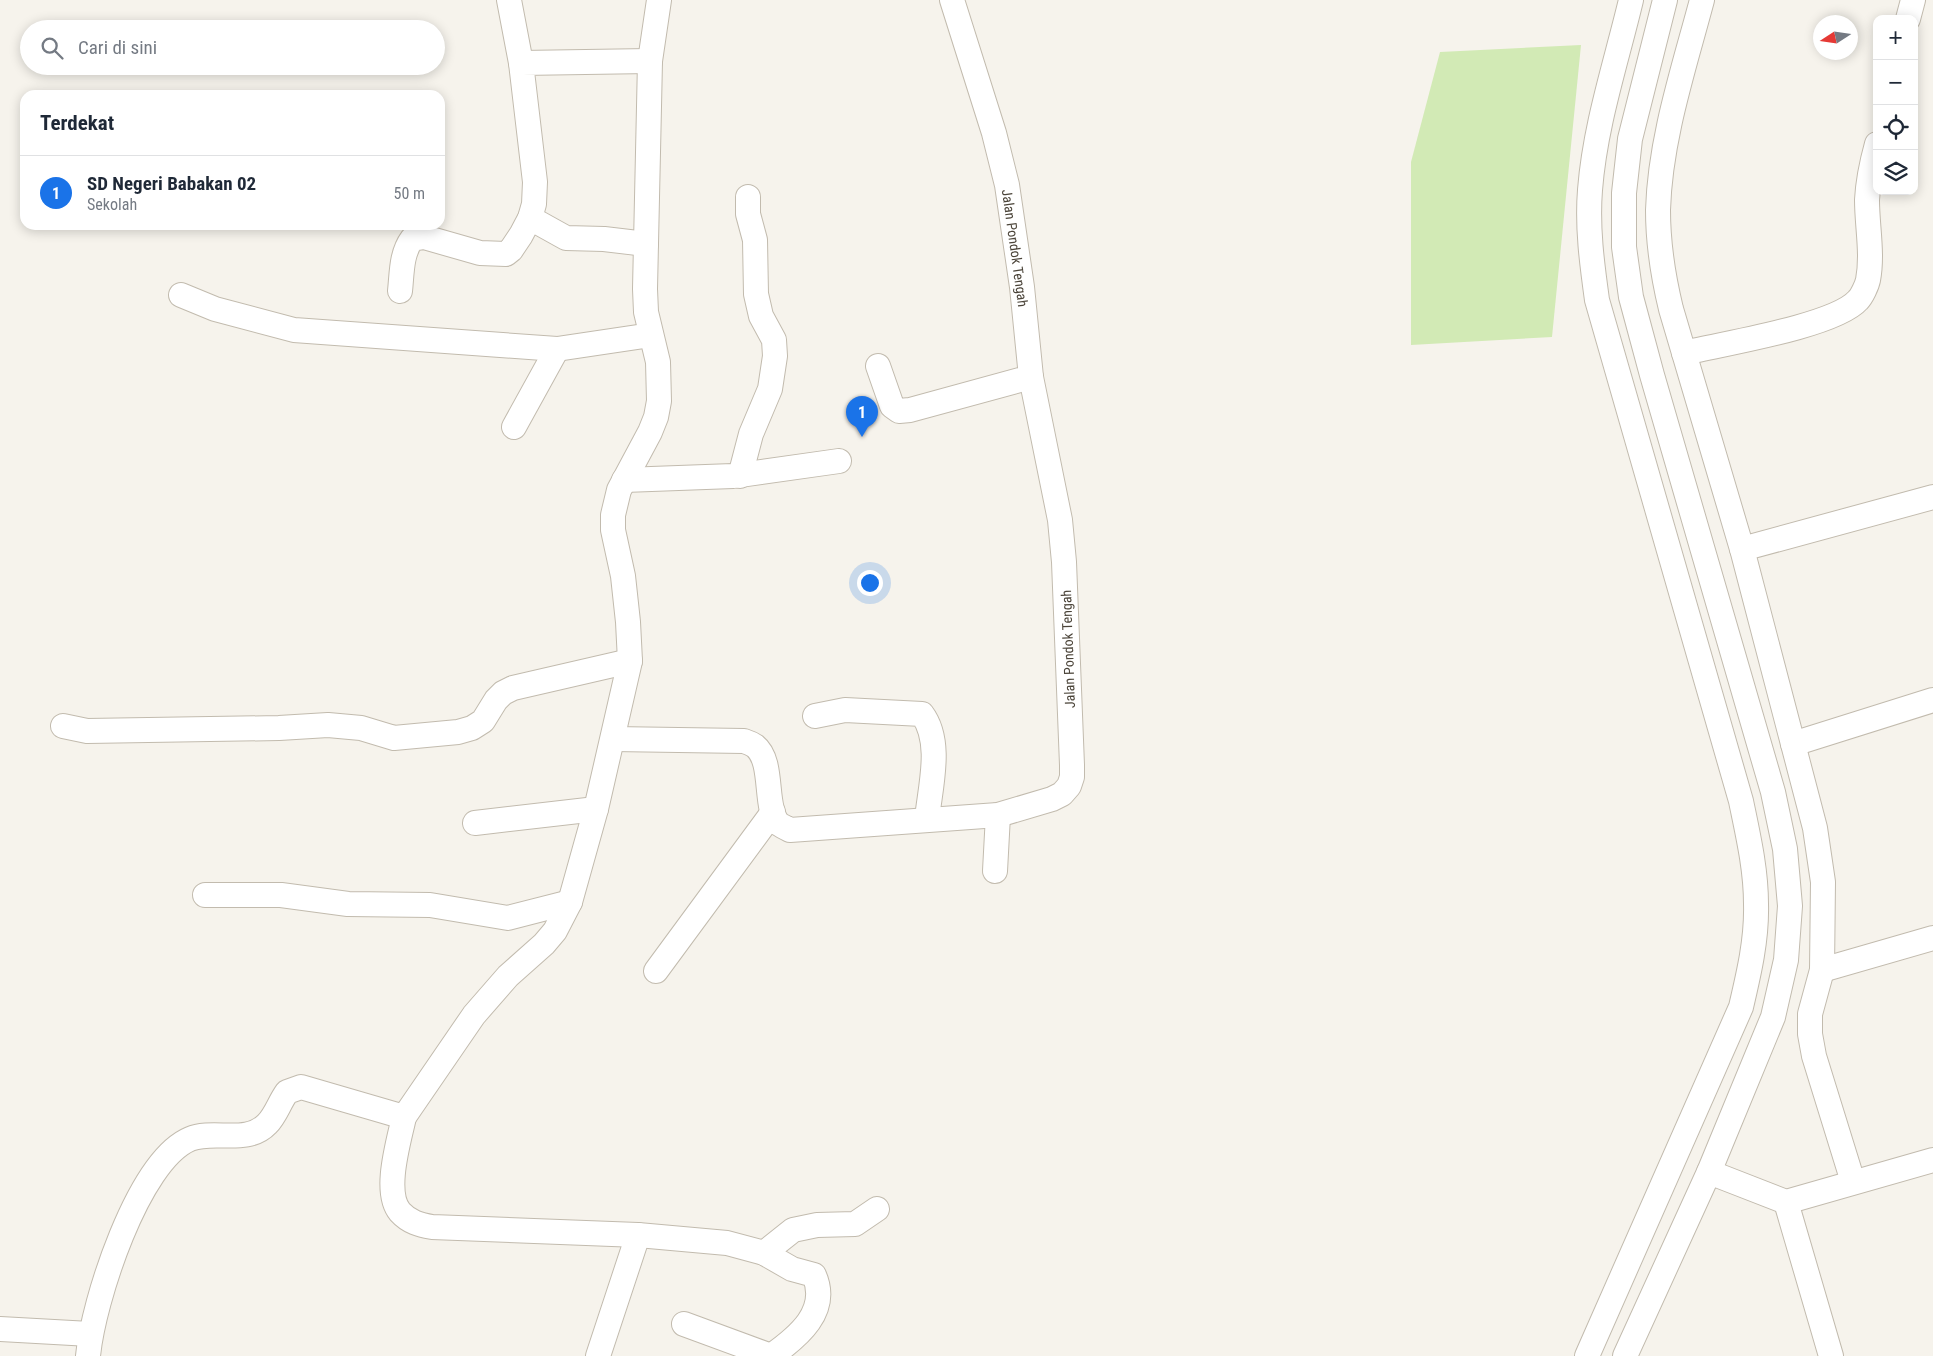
<!DOCTYPE html>
<html lang="id">
<head>
<meta charset="utf-8">
<style>
	:root { --surface:#fff; --page:#f6f6f7; --text:#1f2937; --muted:#747a83; --line:#e0e1e3; --accent:#1a73e8 }
	body { margin:0; font-family:"Roboto Condensed",sans-serif; background:var(--page); color:var(--text) }
	.controls { position:absolute; right:15px; top:15px; display:grid; overflow:hidden; border-radius:10px; box-shadow:0 2px 12px #0003 }
	.controls button { width:45px; height:45px; display:grid; place-items:center; padding:0; border:0; border-bottom:1px solid var(--line); background:var(--surface); color:var(--text); font:25px sans-serif }
	.compass { position:absolute; left:1813px; top:15px; width:45px; height:45px; border-radius:50%; background:var(--surface); box-shadow:0 2px 12px #0003; rotate:258deg }
	.you { position:absolute; left:869px; top:582px; width:18px; height:18px; margin:-12px; border:4px solid #fff; border-radius:50%; background:#1a73e8; box-shadow:0 0 0 8px #1a73e833 }
	.badge { display:grid; place-items:center; width:32px; height:32px; border-radius:50%; background:var(--accent); color:#fff; font-size:16px; font-weight:700 }
	.pin { position:absolute; translate:-50% -41px; filter:drop-shadow(0 1px 2px #0008) }
	.pin::after { content:''; position:absolute; top:26px; width:18px; height:15px; background:inherit; clip-path:polygon(0 0,100% 0,50% 100%) }
	.list { margin:0; padding:0; list-style:none }
	h2 { display:flex; justify-content:space-between; align-items:center; height:65px; margin:0; padding:0 20px; font-size:21px }
	h2 small { font-size:16px; font-weight:400; color:var(--muted) }
	.list li { display:grid; grid-template-columns:32px 1fr auto; gap:15px; align-items:center; box-sizing:border-box; height:75px; padding:0 20px; border-top:1px solid var(--line) }
	.list b { display:block; font-size:19px; white-space:nowrap }
	.list p { margin:0; font-size:16px; white-space:nowrap; color:var(--muted) }
	.list em { font-size:16px; font-style:normal; color:var(--muted) }
	.icon { flex:none; width:28px; height:28px; fill:none; stroke:currentColor; stroke-width:2; stroke-linecap:round; stroke-linejoin:round }
	.map { position:relative; flex:none; width:1933px; height:1356px; overflow:hidden }
	.search { position:absolute; background:var(--surface); box-shadow:0 2px 12px #0003; left:20px; top:20px; width:425px; height:55px; display:flex; align-items:center; gap:12px; box-sizing:border-box; padding:0 18px; border-radius:28px; color:var(--muted); font-size:19px }
	.panel { position:absolute; background:var(--surface); box-shadow:0 2px 12px #0003; left:20px; top:90px; width:425px; height:140px; border-radius:15px }
	.map>svg:first-child { display:block }
</style>
</head>
<body>
<div class="map">
<svg width="1933" height="1356" viewBox="0 0 1933 1356">
	<rect width="100%" height="100%" fill="#f6f3ec"/>
	<!-- green -->
	<path fill="#d2eab5" d="M1581 45 1552 337 1411 345V162L1440 52Z"/>
	<g fill="none" stroke-linecap="round" stroke-linejoin="round">
		<defs>
			<g id="minor">
				<path d="M509 0 521 63"/>
				<path d="M1702 0C1684 68 1660 139 1658 210 1658 244 1663 276 1671 309L1742 549 1815 828 1823 882 1822 970 1810 1014V1034L1814 1056 1853 1182"/>
				<path d="M1908 19 1913 0"/>
				<path d="M530 218 566 238 604 239 646 244"/>
				<path d="M400 291C402 273 401 254 412 239L424 237 480 253 506 254 511 250 521 235 530 218 534 204 535 182 521 63 650 61"/>
				<path d="M181 295 215 309 294 330 557 349 651 335"/>
				<path d="M1684 353C1722 344 1835 326 1858 300 1862 296 1867 285 1868 280 1873 254 1867 226 1867 200 1868 181 1872 162 1877 144"/>
				<path d="M878 366 892 406 899 411 910 410 1031 377"/>
				<path d="M514 427 557 349"/>
				<path d="M740 476 751 434 770 389 775 356 774 340 761 316 756 294 755 240 748 214V197"/>
				<path d="M624 480 733 476 839 461"/>
				<path d="M1742 549 1933 497"/>
				<path d="M815 716 845 710 922 714C943 742 930 787 927 819"/>
				<path d="M63 726 87 731 279 728 328 725 361 728 394 738 458 732 472 728 483 721 496 700 503 693 513 688 630 661"/>
				<path d="M613 739 744 741C747 742 752 744 755 746 775 762 763 809 779 824 782 826 786 828 790 830L998 815 1052 799 1062 794 1069 786 1072 777V765L1064 562 1060 520 1031 377 1022 287 1007 185 994 133 952 0"/>
				<path d="M1793 744 1933 700"/>
				<path d="M475 823 596 809"/>
				<path d="M995 871 998 815"/>
				<path d="M205 895H281L348 904 430 905 508 918 570 902"/>
				<path d="M1822 970 1933 938"/>
				<path d="M656 971 773 812"/>
				<path d="M404 1117C399 1141 383 1192 400 1212 409 1222 420 1225 432 1227L638 1235 727 1243 764 1253 792 1269 814 1275C830 1311 798 1337 771 1356"/>
				<path d="M1709 1172 1786 1202 1933 1160"/>
				<path d="M1786 1202 1831 1356"/>
				<path d="M764 1253 793 1230 817 1225 855 1224 877 1209"/>
				<path d="M684 1324 771 1356"/>
				<path d="M0 1329 90 1334"/>
				<path d="M88 1356C93 1302 138 1161 190 1139 214 1129 247 1145 267 1124 276 1115 279 1103 287 1092L301 1087 404 1117 474 1015 508 976 544 944 555 931 570 902 596 809 630 661 628 622 623 576 613 530V515L619 490 650 432 656 417 659 401 658 362 646 312 645 289 650 61 659 0"/>
				<path d="M598 1356 638 1235"/>
				<path d="M1587 1356 1741 1007C1749 973 1757 939 1756 904 1756 869 1748 835 1741 801L1597 300C1592 264 1587 227 1590 190 1595 125 1616 63 1631 0"/>
				<path d="M1625 1356 1709 1172 1773 1017 1786 960 1790 906 1785 849 1773 792 1652 375 1631 297 1624 247V193L1630 139 1665 0"/>
			</g>
		</defs>
		<!-- minor casing -->
		<use href="#minor" stroke="#c2bbae" stroke-width="26"/>
		<!-- minor -->
		<use href="#minor" stroke="#fff" stroke-width="24"/>
	</g>
	<g text-anchor="middle" dominant-baseline="central" stroke-width="4" stroke-linejoin="round" paint-order="stroke">
		<!-- street labels -->
		<g font-size="14" fill="#4b4439" stroke="#fff">
			<text transform="translate(1015 248) rotate(82)">Jalan Pondok Tengah</text>
			<text transform="translate(1068 649) rotate(-92)">Jalan Pondok Tengah</text>
		</g>
	</g>
</svg>
<div class="controls">
<button>+</button>
<button>−</button>
<button><svg class="icon" aria-label="locate" viewBox="0 0 24 24"><circle cx="12" cy="12" r="6"/><path d="M12 2v4M12 18v4M2 12h4M18 12h4"/></svg></button>
<button><svg class="icon" aria-label="layers" viewBox="0 0 24 24"><path d="M12 4l9 5-9 5-9-5zM3 14l9 5 9-5"/></svg></button>
</div>
<svg class="compass" viewBox="-18 -18 36 36"><path d="M0-13l5 13h-10z" fill="#e53935"/><path d="M0 13l5-13h-10z" fill="#747a83"/></svg>
<div class="you"></div>
<div class="pin badge" style="left:862px;top:437px">1</div>
<div class="search"><svg class="icon" aria-label="search" viewBox="0 0 24 24"><circle cx="10" cy="10" r="6"/><path d="M15 15l6 6"/></svg>Cari di sini</div>
<section class="panel">
<h2>Terdekat<small></small></h2>
<ul class="list">
<li><span class="badge">1</span><div><b>SD Negeri Babakan 02</b><p>Sekolah</p></div><em>50 m</em></li>
</ul>
</section>
</div>
</body>
</html>
